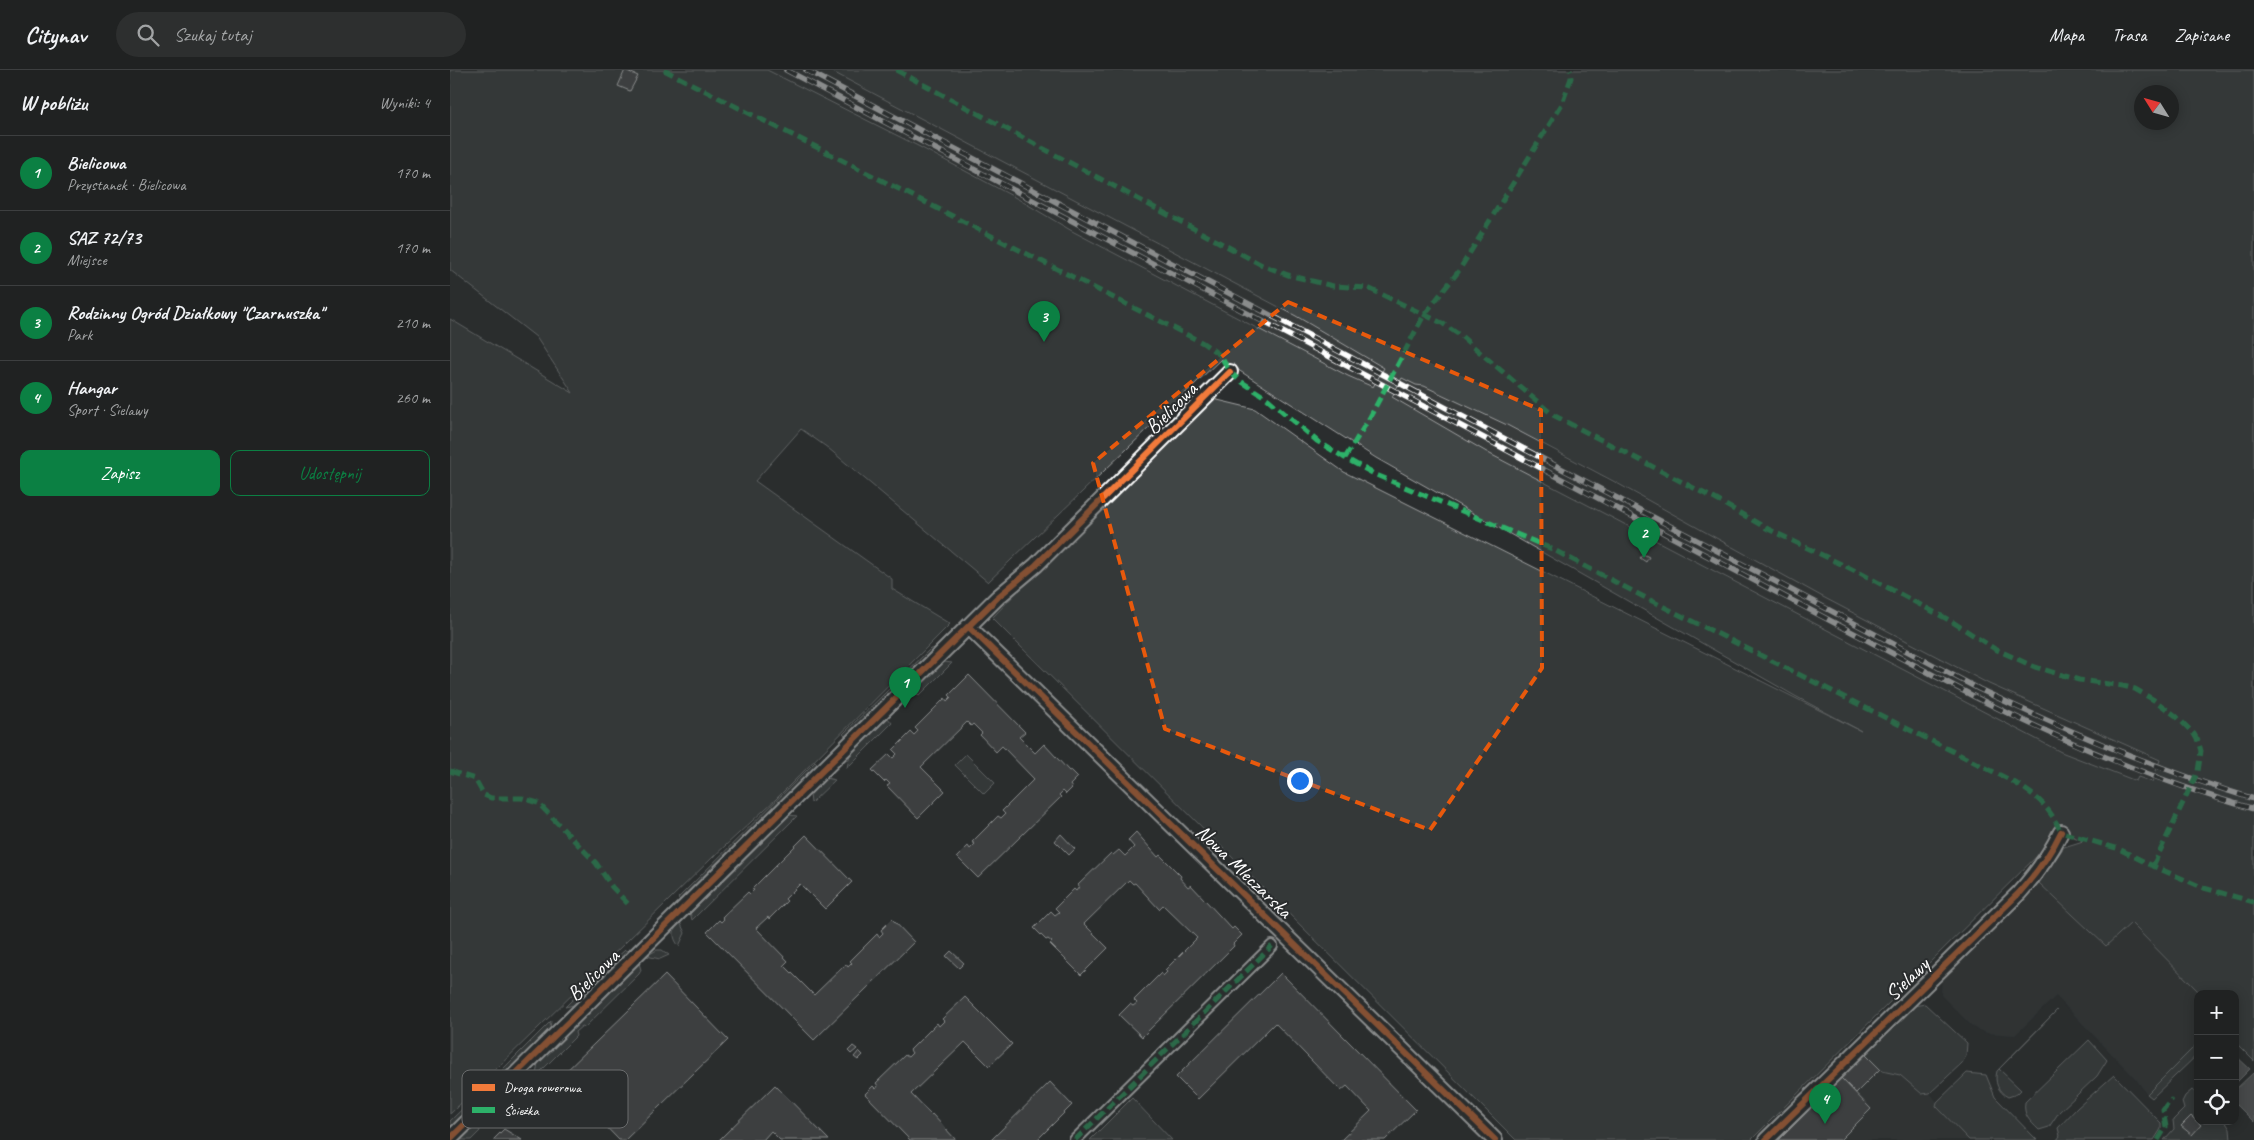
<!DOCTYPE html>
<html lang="pl">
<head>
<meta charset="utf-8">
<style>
	:root { --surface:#202222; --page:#2d2f2f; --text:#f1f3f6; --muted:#a2a4a5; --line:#3d3f40; --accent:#0b8043 }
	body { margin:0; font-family:Caveat,sans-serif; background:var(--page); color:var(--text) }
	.controls { position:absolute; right:15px; bottom:15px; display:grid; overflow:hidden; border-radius:10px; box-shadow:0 2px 12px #0003 }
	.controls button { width:45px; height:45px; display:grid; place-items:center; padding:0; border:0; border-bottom:1px solid var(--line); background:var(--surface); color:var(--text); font:25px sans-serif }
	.compass { position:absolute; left:1684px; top:15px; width:45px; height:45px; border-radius:50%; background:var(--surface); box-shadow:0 2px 12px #0003; rotate:307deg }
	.you { position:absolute; left:849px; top:710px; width:18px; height:18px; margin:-12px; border:4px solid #fff; border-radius:50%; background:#1a73e8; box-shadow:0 0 0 8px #1a73e833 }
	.badge { display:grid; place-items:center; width:32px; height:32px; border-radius:50%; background:var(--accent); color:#fff; font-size:16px; font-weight:700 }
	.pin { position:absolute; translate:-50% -41px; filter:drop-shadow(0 1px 2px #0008) }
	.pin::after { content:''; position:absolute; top:26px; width:18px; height:15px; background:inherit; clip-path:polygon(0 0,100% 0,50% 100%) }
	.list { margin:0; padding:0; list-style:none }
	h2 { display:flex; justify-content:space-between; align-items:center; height:65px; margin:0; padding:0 20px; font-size:21px }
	h2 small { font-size:16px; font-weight:400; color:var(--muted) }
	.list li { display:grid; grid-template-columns:32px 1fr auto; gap:15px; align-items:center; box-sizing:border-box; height:75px; padding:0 20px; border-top:1px solid var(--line) }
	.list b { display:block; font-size:19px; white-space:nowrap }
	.list p { margin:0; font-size:16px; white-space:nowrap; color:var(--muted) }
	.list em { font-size:16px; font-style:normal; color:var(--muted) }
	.actions { display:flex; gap:10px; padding:15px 20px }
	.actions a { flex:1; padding:11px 0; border:1px solid var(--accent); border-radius:10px; text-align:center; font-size:18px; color:var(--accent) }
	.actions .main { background:var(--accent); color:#fff }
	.icon { flex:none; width:28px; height:28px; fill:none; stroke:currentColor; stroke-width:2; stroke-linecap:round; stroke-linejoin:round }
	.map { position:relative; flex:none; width:1804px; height:1070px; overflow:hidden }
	header { display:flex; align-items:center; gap:30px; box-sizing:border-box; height:70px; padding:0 25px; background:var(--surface); border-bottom:1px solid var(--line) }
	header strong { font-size:24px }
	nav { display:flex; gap:28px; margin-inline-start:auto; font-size:18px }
	.search { width:350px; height:45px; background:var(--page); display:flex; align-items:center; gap:12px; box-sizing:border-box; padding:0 18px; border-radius:28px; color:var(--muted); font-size:19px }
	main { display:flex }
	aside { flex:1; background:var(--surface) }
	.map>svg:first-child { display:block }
</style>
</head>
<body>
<header>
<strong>Citynav</strong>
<div class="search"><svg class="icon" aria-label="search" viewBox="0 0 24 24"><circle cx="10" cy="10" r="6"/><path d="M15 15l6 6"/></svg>Szukaj tutaj</div>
<nav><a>Mapa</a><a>Trasa</a><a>Zapisane</a></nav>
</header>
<main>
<aside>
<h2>W pobliżu<small>Wyniki: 4</small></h2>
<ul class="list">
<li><span class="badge">1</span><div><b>Bielicowa</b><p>Przystanek · Bielicowa</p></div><em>170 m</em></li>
<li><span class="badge">2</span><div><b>SAZ 72/73</b><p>Miejsce</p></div><em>170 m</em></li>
<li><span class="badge">3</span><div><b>Rodzinny Ogród Działkowy &quot;Czarnuszka&quot;</b><p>Park</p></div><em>210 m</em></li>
<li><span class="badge">4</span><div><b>Hangar</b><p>Sport · Sielawy</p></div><em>260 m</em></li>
</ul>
<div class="actions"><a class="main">Zapisz</a><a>Udostępnij</a></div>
</aside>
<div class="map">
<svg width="1804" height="1070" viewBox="0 0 1804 1070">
	<rect width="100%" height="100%" fill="#2a2d2e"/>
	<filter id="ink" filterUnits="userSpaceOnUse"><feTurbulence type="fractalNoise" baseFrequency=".02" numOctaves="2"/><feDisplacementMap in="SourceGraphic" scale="10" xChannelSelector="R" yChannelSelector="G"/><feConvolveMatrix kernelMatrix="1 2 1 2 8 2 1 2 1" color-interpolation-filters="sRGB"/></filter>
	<g filter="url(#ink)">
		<!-- built -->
		<g fill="#373a3b">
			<path d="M317 0H379L846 246 934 298 924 317 898 306 622 161 568 129 470 77Z"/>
			<path d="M952 308 966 315 974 316 1056 355 1455 569 1605 643 1710 690 1702 713 1687 711 1611 682 1040 384 942 327Z"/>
			<path d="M1589 813 1656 876 1681 853 1751 924H1748V973L1697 1024 1686 1009 1606 926 1565 965 1537 963 1529 960 1521 955 1491 925 1492 910Z"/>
			<path d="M1416 985 1432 1001 1450 1005 1472 1024 1480 1023 1487 1032 1486 1036 1519 1070H1330Z"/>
		</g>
		<!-- green -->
		<g fill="#414445" stroke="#a0a2a2" fill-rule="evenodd">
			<path d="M0 0H317L470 77 568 129 622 161 898 306 923 317 934 298 846 246 379 0H1804V991L1785 972V924H1751L1681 853 1656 876 1589 813 1614 777 1633 771 1608 760 1611 762 1301 1070H1066L542 548 755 327 805 339 894 402 1411 661 1345 626 926 388 771 289 538 512 378 378 351 359 305 411 442 509V519L500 554 326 729 263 787 0 1044V249L123 323 86 267 0 200ZM1692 22H1722V52H1692ZM952 308 966 315 974 316 1057 355 1163 411 1371 526 1539 614 1710 690 1702 712 1688 707 1686 711 1611 682 1040 384 942 327Z"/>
			<path d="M480 579H485L396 667 393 664Z"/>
			<path d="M494 592 502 593 469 626 465 621Z"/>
			<path d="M437 647 442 653 397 698 400 684Z"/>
			<path d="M516 684 545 713 534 724 505 695Z"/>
			<path d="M365 692 368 694 231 831 228 828Z"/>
			<path d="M376 708 385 710 361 733 360 724Z"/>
			<path d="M339 745 347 746 242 850 240 842Z"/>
			<path d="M230 852 235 863 229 876C222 868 222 859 230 852Z"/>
			<path d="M175 880 179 882 124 935 115 937 140 912C152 907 147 911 153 900Z"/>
			<path d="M207 880H212L219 885 210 889 196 886Z"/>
			<path d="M189 893 191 900 189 904 135 957 132 956 125 962 126 966 86 1006 88 992Z"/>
			<path d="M1475 934 1517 973 1516 986 1512 993 1480 1023 1472 1024 1450 1005 1432 1001 1416 985 1330 1070H1325L1455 942 1464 936Z"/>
			<path d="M1607 940 1549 999 1571 1020 1567 1024 1558 1027C1548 1022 1544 1012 1547 1001Z"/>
			<path d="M101 951 100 959 0 1058V1051L40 1012 46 1011 53 1004V999Z"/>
			<path d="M1639 970 1657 990 1647 1006 1609 1042 1599 1057 1589 1060C1580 1051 1573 1046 1575 1032Z"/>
			<path d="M1748 973V984L1702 1028 1697 1024Z"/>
			<path d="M1517 1003 1536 1005 1545 1027 1587 1070H1519L1486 1036 1487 1032Z"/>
			<path d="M1664 1005 1711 1053V1059L1704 1070H1607L1610 1066 1608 1058 1627 1038Z"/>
			<path d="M69 1019H73L39 1052 35 1051 29 1058 30 1061 21 1070H9L57 1023Z"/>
			<path d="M1742 1020 1748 1024V1051H1775L1780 1059 1781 1070H1714L1724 1059 1723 1050 1734 1039 1732 1032 1735 1026Z"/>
			<path d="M682 1028 722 1070H640Z"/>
		</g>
		<!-- water -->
		<g fill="#6a6c6d" stroke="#a6a7a7">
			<path d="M1785 985 1800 999 1785 1014Z"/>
			<path d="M1803 1003 1804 1004V1052L1785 1033V1020Z"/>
		</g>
		<!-- building -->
		<g fill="#555758" stroke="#fff">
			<path d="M175 0 188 6 180 21 168 16Z"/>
			<path d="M1193 484 1199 487 1196 492 1190 488Z"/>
			<path d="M519 605 575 662 569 667 585 683 594 674 619 701 621 700 628 707 620 715 622 718 616 724 613 721 609 725 611 727 528 808 507 787 518 776 520 779 525 774 522 772 548 746 551 748 555 744 552 741 584 709 552 676 546 682 530 665 532 663 523 654 521 656 517 652 471 697 495 721 468 748 437 716 440 714 436 710 434 712 422 700 439 684 443 688 447 684 443 680 461 662 464 665 468 661 465 658 495 628 497 631 501 627 499 625Z"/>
			<path d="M686 762 708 787 710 785 731 806 730 808 738 817 741 815 782 859 784 857 792 865 783 874 784 876 692 967 669 945 680 934 683 936 687 933 684 930 711 903 713 906 717 902 715 900 747 868 713 835 709 839 685 813 683 814 679 810 634 854 658 878 631 905 600 874 602 872 598 869 596 870 584 858 601 841 605 845 609 842 605 838 624 819 626 821 629 817 628 815 661 783 663 785 669 780 675 786 684 777 678 770Z"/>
			<path d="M611 764 625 779 619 785 605 771Z"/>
			<path d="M356 765 402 812 375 839 350 814 335 829 337 831 319 849 318 847 306 858 338 891 334 895 364 925 396 894 398 897 402 893 400 891 427 864 429 867 433 863 431 860 442 849 464 872 364 970 257 862 269 850 271 852 274 849 272 847 298 822 300 824 304 820 302 819Z"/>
			<path d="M501 881 514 893 509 898 496 886Z"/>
			<path d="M831 903 966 1040 935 1070H891L921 1041 897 1016 891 1021 825 953 748 1029 726 1007Z"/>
			<path d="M215 905 278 970 175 1070H169L109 1008Z"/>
			<path d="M515 927 562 974 539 996 515 972 461 1024 481 1045 482 1044 506 1070H460L415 1024 423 1016 426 1019 428 1016 426 1013 455 985 458 987 462 983 460 980 487 953 489 956 494 951 492 949Z"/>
			<path d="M403 976 407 979 401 984 398 981Z"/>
			<path d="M409 981 413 985 408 990 404 987Z"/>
			<path d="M1415 984 1430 999 1406 1023 1391 1008Z"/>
			<path d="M1391 1008 1421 1039 1390 1070H1329Z"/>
			<path d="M600 1012 622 1035 587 1070H541Z"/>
			<path d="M325 1015 379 1070H330L321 1061 313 1070H269Z"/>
			<path d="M1741 1046 1751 1055 1742 1065 1731 1056Z"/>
			<path d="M54 1059 72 1070H43Z"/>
		</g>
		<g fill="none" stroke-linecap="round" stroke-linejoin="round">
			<defs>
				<path id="pedestrian" d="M625 1070 822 876"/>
				<g id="minor">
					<path d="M519 557 1045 1070"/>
					<path d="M0 1069 548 527 586 495 780 302"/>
					<path d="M1316 1070 1569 823C1586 804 1600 785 1611 762"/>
				</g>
			</defs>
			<!-- pedestrian casing -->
			<use href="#pedestrian" stroke="#fff" stroke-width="14"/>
			<!-- minor casing -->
			<use href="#minor" stroke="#fff" stroke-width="18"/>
			<!-- pedestrian -->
			<use href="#pedestrian" stroke="#2a2d2e" stroke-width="10"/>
			<!-- minor -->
			<use href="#minor" stroke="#2a2d2e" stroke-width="14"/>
			<defs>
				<g id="rail">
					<path d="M336 0 1525 627C1615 672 1707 712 1804 739"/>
					<path d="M356 0 1529 619C1619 662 1709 700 1804 729"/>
				</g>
			</defs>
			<!-- rail casing -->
			<use href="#rail" stroke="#fff" stroke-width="5.5"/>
			<!-- rail -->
			<use href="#rail" stroke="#2a2d2e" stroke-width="4" stroke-dasharray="11" stroke-linecap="butt"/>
			<!-- quiet -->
			<g stroke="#2db169" stroke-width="5" stroke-dasharray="10 5" stroke-linecap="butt">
				<path d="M214 0 753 273 770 285 780 302 789 310 818 329 867 371 895 388 924 404 1102 479 1192 526 1562 711C1588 727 1598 735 1611 762L1669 779 1703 796 1754 818 1804 832"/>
				<path d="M446 0 812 195 838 205 883 216 918 218 992 253 1011 266 1103 345 1265 429 1318 459 1412 504 1501 551 1545 579 1585 597 1629 610 1673 616 1685 619 1704 630 1726 646 1744 664 1748 671 1751 681 1748 701 1703 796"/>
				<path d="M895 388 920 347 974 245 1008 202 1112 34 1121 8 1120 0"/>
				<path d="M0 701 25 709 34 725 41 728H72L88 733 146 793 162 817 181 837"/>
				<path d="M625 1070 822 876"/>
				<path d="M1708 1070 1716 1057 1713 1040 1722 1029"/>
			</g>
			<defs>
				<g id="cycleway">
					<path d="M519 557 1045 1070"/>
					<path d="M0 1069 548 527 586 495 780 302"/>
					<path d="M1316 1070 1569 823C1586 804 1600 785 1611 762"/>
				</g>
			</defs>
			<!-- cycleway casing -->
			<use href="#cycleway" stroke="#2a2d2e" stroke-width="9"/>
			<!-- cycleway -->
			<use href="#cycleway" stroke="#f17a3a" stroke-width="6"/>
		</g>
	</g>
	<!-- marked area -->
	<path d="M0 0H1804V1070H0ZM838 232 1091 340 1092 598 980 760 715 659 643 393Z" fill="#2a2d2e" fill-opacity=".55" fill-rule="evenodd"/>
	<path fill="none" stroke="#e8590c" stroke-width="4" stroke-dasharray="10 6" stroke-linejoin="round" d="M838 232 1091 340 1092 598 980 760 715 659 643 393Z"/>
	<g text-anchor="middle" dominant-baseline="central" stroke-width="4" stroke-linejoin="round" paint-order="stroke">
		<!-- street labels -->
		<g font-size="21" fill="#fff" stroke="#2a2d2e">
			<text transform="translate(721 338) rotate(-45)">Bielicowa</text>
			<text transform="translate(794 801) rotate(44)">Nowa Mleczarska</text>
			<text transform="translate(143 905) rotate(-45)">Bielicowa</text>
			<text transform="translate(1457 909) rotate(-44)">Sielawy</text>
		</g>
	</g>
	<!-- legend -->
	<rect x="12" y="1000" width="166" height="58" rx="8" fill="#2a2d2e" stroke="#6a6c6d" stroke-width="1"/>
	<rect x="22" y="1014" width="23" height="7" fill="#f17a3a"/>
	<rect x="22" y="1037" width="23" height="6" fill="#2db169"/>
	<g font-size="14" fill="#fff">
		<text x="54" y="1022">Droga rowerowa</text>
		<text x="54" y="1045">Ścieżka</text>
	</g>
</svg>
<div class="controls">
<button>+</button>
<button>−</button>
<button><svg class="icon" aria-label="locate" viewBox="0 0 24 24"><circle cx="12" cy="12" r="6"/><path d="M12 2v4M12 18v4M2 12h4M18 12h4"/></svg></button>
</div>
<svg class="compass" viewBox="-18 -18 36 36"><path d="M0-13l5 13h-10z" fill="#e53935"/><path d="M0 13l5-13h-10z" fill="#a2a4a5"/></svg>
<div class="you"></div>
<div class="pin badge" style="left:455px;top:638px">1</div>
<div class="pin badge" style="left:1194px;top:488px">2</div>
<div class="pin badge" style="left:594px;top:272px">3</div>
<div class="pin badge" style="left:1375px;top:1054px">4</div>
</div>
</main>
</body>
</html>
